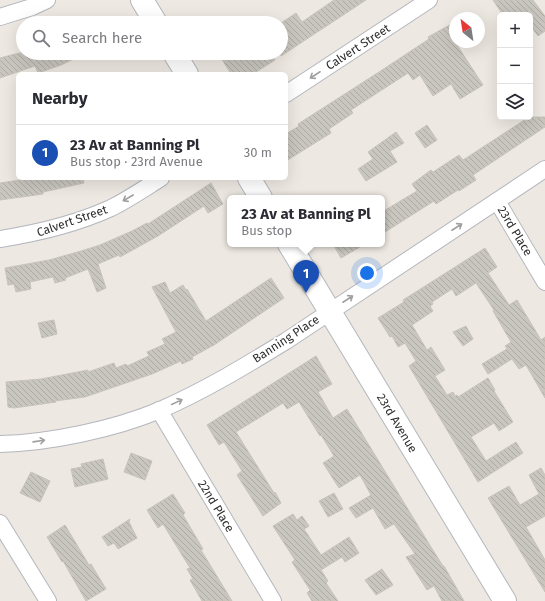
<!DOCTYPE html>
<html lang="en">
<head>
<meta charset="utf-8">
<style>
	:root { --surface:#fff; --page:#f2f2f3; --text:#2b2b33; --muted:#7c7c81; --line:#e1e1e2; --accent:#0f766e }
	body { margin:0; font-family:"Fira Sans",sans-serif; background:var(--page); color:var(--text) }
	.controls { position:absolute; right:12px; top:12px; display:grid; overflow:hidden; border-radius:6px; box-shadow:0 4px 16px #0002 }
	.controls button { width:36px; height:36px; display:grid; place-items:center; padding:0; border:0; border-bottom:1px solid var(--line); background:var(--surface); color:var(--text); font:20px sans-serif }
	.compass { position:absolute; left:449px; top:12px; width:36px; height:36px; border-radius:50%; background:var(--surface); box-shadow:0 4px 16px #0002; rotate:330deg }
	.you { position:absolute; left:367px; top:273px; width:14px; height:14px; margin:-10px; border:3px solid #fff; border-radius:50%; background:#1a73e8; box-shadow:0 0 0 6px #1a73e833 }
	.badge { display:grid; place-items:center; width:26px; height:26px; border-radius:50%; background:var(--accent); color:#fff; font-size:13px; font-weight:700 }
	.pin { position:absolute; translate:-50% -33px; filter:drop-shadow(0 1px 2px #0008) }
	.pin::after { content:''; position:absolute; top:21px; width:14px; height:12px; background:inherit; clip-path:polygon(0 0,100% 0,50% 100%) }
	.popup { position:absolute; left:227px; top:195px; width:158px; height:52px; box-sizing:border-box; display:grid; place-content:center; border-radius:6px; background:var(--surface); filter:drop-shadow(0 1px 3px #0005); font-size:13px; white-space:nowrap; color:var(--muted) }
	.popup b { font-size:15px; color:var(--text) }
	.popup::after { content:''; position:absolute; left:50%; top:100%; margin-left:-8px; border:8px solid transparent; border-top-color:var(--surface) }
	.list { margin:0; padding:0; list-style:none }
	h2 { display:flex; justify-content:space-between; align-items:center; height:52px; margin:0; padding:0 16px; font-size:17px }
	h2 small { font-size:13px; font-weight:400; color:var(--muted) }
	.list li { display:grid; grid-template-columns:26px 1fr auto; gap:12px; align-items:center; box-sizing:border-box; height:56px; padding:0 16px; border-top:1px solid var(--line) }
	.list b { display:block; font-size:15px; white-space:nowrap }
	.list p { margin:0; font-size:13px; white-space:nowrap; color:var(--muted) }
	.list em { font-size:13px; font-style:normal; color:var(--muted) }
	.icon { flex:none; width:22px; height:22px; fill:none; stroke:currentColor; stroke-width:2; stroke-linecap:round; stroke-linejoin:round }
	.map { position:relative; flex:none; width:545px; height:601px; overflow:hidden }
	.search { position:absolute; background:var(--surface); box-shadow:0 4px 16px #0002; left:16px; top:16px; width:272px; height:44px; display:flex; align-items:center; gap:10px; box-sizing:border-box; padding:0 14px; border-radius:22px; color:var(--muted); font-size:15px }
	.panel { position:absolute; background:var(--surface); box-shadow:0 4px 16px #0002; left:16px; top:72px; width:272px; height:108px; border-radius:6px }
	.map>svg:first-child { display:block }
</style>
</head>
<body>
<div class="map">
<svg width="545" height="601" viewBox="0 0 545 601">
	<defs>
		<pattern id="building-back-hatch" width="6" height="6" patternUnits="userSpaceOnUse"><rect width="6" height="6" fill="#c9c6bf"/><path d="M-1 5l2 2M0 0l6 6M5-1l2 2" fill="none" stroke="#adaaa4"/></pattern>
	</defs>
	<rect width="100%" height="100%" fill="#ede8e1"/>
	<!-- building -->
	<g fill="url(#building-back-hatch)" stroke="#c8c4bb">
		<path d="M334 0H366L281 56V23L296 13 302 22Z"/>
		<path d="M493 0H533L545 16V31L538 36 530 25V15H503Z"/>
		<path d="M455 22V42L483 85 460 99 451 84 433 96 420 75 413 80 408 73 351 110 353 113 329 129 331 133 286 161V134L299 126 298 124 379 72 429 39 428 37Z"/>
		<path d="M19 53H86L61 65 38 73 35 66 0 78V58Z"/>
		<path d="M218 53H271L275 60 253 74H231Z"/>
		<path d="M529 117H545V127L473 175 476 180 459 191 458 190 436 204 434 201 382 234V212L417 191 412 184 431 170 433 172 459 155 463 160Z"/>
		<path d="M427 125 437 140 425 148 415 133Z"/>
		<path d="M396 132 404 143 390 151 397 162 366 181 358 169 373 159 368 152Z"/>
		<path d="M25 178H83L84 183 43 192V194L0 200V183L26 179Z"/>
		<path d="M211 183 223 204 208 213 204 206 158 236 120 257 119 255 98 264 106 288 97 292 88 269 65 278 66 280 55 283 53 277 30 282 31 289 16 292 14 284 8 285 5 268 49 260 81 251 100 245 132 231 147 223 148 224Z"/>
		<path d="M333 244H365L341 258Z"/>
		<path d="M485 248 497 267 488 273 509 305 517 300 541 340 545 337V398L526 365 519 369 512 359 488 374 482 364 507 349 505 346 511 342 493 311 494 310 476 283 456 296 452 289 432 302 433 304 430 306 433 311 412 325 427 350 431 347 445 370 435 376 447 395 453 392 455 396 457 395 458 397 488 378 495 390 494 391 513 422 499 431 494 423 471 437 486 461 516 442 523 453 478 482 409 366 416 361 405 343 398 347 392 336 390 337 378 318 404 302 403 300 411 295Z"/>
		<path d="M271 278 284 298 214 345 192 357 193 359 182 364 181 361 152 374 85 397 55 401 56 402 14 408 8 407 6 382 41 379 88 370V372L114 363 116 368 126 364 127 366 149 356 147 352 165 344 162 339 176 332 152 287 165 282 170 293 183 285 186 290 187 289 206 321Z"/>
		<path d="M54 320 57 334 42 338 38 323Z"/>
		<path d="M466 326 473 339 463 346 453 332Z"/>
		<path d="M316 356 332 384 318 392 333 418 347 409 431 547 443 566H444L464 601H442L434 586 427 590 406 557 415 554 394 524 385 529 373 508 356 518 349 508 371 495 360 475 339 488 323 463 334 456 321 435 320 436 299 402 287 409 283 403 236 432 274 493 275 492 281 503 263 516 237 475 242 471 224 442 219 445 207 425Z"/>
		<path d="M131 453 152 461 145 480 124 472Z"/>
		<path d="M103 459 108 479 75 487 71 469 82 467 81 464Z"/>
		<path d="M541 468 545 475V516L526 527 545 560V592L488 498 509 486 520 505 539 494 529 475Z"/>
		<path d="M31 472 50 481 40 502 20 493Z"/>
		<path d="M334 493 343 509 328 517 319 501Z"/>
		<path d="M173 494 185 513 183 515 203 549 201 550 232 601H202L190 580 193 579 187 569 190 568 163 524 158 528 147 510Z"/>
		<path d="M293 514 297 520 302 516 309 526 304 529 321 555 349 537 359 553 345 562 342 557 321 570 328 581 326 583 338 601H312L307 593 310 590 292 562 295 560 273 526Z"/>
		<path d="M130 519 129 522 137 538 118 549 114 543 108 546 102 537Z"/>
		<path d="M65 525 89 565 91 564 106 589 86 601 63 561 62 562 47 537Z"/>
		<path d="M382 569 393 585 376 595 365 580Z"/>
	</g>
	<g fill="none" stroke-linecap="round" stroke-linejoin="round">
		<defs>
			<g id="street">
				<path d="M0 17 32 7 47 0"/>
				<path d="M286 94 429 0"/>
				<path d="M497 201 545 282"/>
				<path d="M0 239C38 233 76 224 111 208 129 199 145 188 161 178"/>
				<path d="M159 410 273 601"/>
				<path d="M0 444C49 443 115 429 160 410 204 391 245 366 286 341L545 169"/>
				<path d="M0 523 48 601"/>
			</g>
			<g id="secondary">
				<path d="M142 0 156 23"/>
				<path d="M174 53 187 74"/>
				<path d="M249 178 261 198"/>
				<path d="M289 244 505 601"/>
			</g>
		</defs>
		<!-- street casing -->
		<use href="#street" stroke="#b5b7bf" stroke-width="18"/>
		<!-- secondary casing -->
		<use href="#secondary" stroke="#b5b7bf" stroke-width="24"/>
		<!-- street -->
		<use href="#street" stroke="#fff" stroke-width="16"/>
		<!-- secondary -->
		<use href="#secondary" stroke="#fff" stroke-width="22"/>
	</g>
	<!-- one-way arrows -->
	<defs><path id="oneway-shaft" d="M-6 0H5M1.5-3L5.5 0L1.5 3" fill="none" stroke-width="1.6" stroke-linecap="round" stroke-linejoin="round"/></defs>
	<g stroke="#a0a0a0">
		<use href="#oneway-shaft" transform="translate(315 75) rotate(147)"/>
		<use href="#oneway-shaft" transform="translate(128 198) rotate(150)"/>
		<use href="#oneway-shaft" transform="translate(457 227) rotate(-33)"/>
		<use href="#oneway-shaft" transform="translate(348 299) rotate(-33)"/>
		<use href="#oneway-shaft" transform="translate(177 402) rotate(-25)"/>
		<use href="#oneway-shaft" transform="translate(39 441) rotate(-8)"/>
	</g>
	<g text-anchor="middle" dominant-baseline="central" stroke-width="4" stroke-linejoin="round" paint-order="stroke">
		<!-- street labels -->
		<g font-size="12" fill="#2d2d2d" stroke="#fff">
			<text transform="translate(358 47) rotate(-33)">Calvert Street</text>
			<text transform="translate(72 221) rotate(-19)">Calvert Street</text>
			<text transform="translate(515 231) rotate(59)">23rd Place</text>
			<text transform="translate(286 339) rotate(-33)">Banning Place</text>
			<text transform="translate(397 423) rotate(59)">23rd Avenue</text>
			<text transform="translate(216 506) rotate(59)">22nd Place</text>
		</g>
	</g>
</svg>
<div class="controls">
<button>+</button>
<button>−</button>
<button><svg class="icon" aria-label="layers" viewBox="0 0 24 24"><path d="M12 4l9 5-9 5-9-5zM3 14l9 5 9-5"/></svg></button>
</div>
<svg class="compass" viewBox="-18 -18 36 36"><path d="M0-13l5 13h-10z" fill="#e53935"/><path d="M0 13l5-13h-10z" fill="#7c7c81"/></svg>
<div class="you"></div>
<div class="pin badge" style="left:306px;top:293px;background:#1a4fb4">1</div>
<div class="popup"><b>23 Av at Banning Pl</b>Bus stop</div>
<div class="search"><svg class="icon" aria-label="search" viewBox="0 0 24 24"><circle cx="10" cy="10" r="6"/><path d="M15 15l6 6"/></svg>Search here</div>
<section class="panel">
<h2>Nearby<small></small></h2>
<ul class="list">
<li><span class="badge" style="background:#1a4fb4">1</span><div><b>23 Av at Banning Pl</b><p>Bus stop · 23rd Avenue</p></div><em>30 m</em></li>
</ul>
</section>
</div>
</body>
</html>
